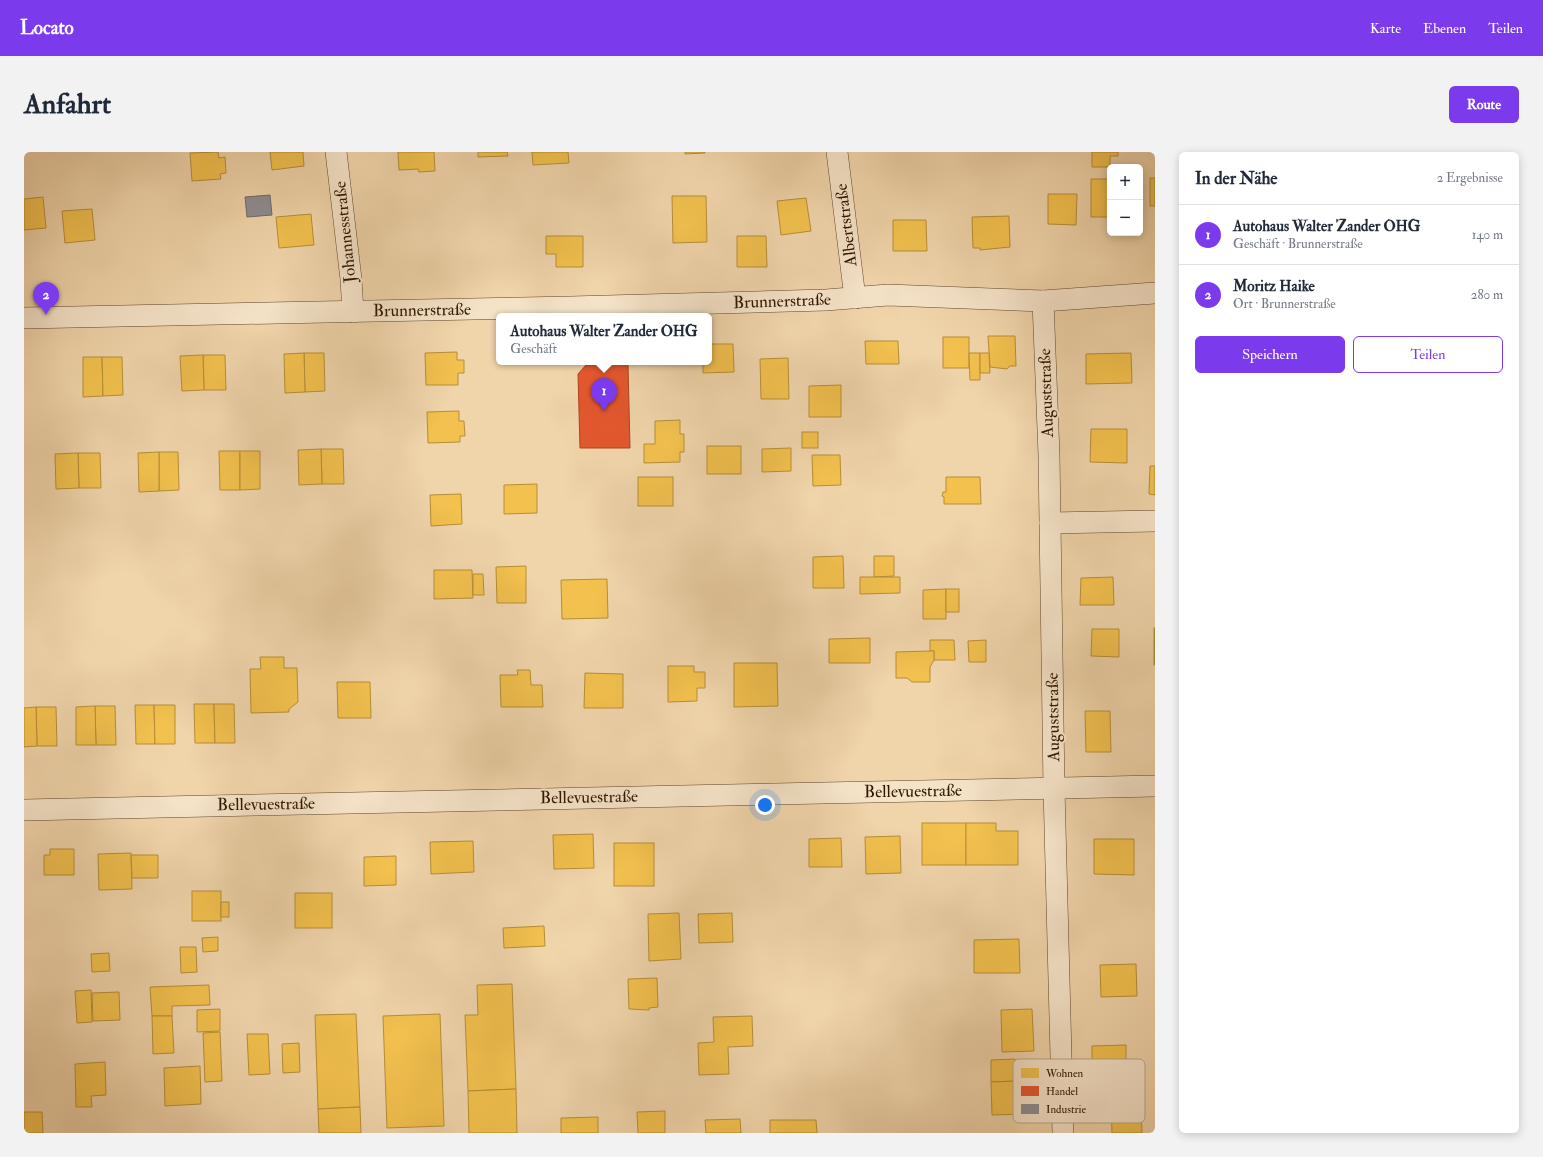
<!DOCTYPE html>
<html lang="de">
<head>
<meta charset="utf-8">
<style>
	:root { --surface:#fff; --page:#f2f2f3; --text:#1f2937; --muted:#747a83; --line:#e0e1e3; --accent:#7c3aed }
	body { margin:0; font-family:"IM FELL Double Pica",serif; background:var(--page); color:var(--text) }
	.controls { position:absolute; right:12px; top:12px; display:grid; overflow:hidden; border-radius:6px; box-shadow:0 2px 10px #0003 }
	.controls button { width:36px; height:36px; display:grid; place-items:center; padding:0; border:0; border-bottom:1px solid var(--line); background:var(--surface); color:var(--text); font:20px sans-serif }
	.you { position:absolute; left:741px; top:653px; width:14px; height:14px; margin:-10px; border:3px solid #fff; border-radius:50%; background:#1a73e8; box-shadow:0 0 0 6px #1a73e833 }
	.badge { display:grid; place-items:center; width:26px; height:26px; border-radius:50%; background:var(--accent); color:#fff; font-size:13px; font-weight:700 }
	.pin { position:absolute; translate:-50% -33px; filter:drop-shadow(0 1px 2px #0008) }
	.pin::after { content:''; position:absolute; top:21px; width:14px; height:12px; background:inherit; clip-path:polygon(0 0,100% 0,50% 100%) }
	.popup { position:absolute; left:472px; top:161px; width:216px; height:52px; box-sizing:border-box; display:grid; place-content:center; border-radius:6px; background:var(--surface); filter:drop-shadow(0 1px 3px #0005); font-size:13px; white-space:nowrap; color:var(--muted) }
	.popup b { font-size:15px; color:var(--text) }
	.popup::after { content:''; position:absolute; left:50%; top:100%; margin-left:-8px; border:8px solid transparent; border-top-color:var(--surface) }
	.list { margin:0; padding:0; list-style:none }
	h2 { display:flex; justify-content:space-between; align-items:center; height:52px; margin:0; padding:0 16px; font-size:17px }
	h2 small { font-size:13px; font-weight:400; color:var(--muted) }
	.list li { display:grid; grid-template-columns:26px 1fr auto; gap:12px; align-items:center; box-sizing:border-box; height:60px; padding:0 16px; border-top:1px solid var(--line) }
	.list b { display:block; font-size:15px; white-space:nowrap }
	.list p { margin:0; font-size:13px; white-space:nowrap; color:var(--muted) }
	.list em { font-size:13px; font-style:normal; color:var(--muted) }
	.actions { display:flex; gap:8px; padding:12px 16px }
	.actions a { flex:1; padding:9px 0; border:1px solid var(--accent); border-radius:6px; text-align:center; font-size:14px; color:var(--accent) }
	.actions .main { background:var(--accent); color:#fff }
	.map { position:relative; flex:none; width:1131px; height:981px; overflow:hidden; border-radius:6px }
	header { display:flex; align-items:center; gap:24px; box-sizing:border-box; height:56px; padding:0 20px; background:var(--accent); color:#fff }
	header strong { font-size:19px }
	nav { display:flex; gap:22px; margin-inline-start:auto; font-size:14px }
	.intro { display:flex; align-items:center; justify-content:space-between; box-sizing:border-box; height:96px; padding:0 24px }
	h1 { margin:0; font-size:28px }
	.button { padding:10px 18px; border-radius:6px; background:var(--accent); color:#fff; font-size:14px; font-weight:700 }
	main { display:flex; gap:24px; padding:0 24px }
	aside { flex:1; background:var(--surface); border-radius:6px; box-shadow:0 2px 10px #0003 }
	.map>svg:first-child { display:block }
</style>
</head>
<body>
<header>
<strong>Locato</strong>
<nav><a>Karte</a><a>Ebenen</a><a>Teilen</a></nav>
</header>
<div class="intro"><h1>Anfahrt</h1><a class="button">Route</a></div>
<main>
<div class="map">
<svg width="1131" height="981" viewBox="0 0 1131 981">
	<rect width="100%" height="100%" fill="#f0d4aa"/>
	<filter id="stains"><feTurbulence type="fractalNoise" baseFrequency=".005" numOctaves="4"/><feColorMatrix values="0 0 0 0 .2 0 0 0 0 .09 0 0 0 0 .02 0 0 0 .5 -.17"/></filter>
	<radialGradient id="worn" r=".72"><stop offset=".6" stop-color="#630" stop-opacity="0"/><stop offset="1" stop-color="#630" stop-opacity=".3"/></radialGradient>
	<!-- homes -->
	<g fill="#f2c14e" stroke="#b78e37">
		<path d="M194 0 195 6 201 5 202 21 196 22 197 27 168 29 166 1Z"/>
		<path d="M246 0H279L280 14 248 18Z"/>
		<path d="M374 0H410L411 19 395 20 394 17 375 18Z"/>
		<path d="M454 0H483L484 4 454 5Z"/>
		<path d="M508 0H544L545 11 509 13Z"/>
		<path d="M661 0H681V1L661 2Z"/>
		<path d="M1068 0H1094V4H1086V15H1068Z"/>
		<rect x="1126" y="26" width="5" height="28"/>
		<rect x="1067" y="27" width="19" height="38"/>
		<path d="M1024 42H1053L1052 73 1024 72Z"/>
		<path d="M648 44H682L683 90 649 91Z"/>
		<path d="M19 45 22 76 0 78V47Z"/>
		<path d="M782 46 787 79 757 83 753 49Z"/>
		<path d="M68 57 71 88 41 91 38 59Z"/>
		<path d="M287 62 290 93 255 96 252 65Z"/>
		<path d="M985 64 986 95 956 98V96H949L948 65Z"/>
		<path d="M869 68H902L903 99H869Z"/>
		<path d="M522 84H559V115H532V102H522Z"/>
		<path d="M713 84H742L743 115H713Z"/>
		<path d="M964 184H991L992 214H986L983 217 966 215Z"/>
		<rect x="919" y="185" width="26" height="31"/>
		<path d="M841 189H874L875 212H842Z"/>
		<path d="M685 192H709L710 220 679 221V210H685Z"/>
		<path d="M433 200V208H440V221H434V233H402L401 201Z"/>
		<path d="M280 201H300L301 239 281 240Z"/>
		<path d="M280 201 281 240 261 241 260 202Z"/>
		<path d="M945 201H956V228H946Z"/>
		<path d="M956 201H965L966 221H956Z"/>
		<path d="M1107 201 1108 231 1062 232V202Z"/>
		<path d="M179 203H201L202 238H180Z"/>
		<path d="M179 203 180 238 158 239 156 204Z"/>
		<path d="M59 205H78L79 244 59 245Z"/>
		<path d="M78 205H98L99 243 79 244Z"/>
		<path d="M764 206 765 247H737L736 207Z"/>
		<path d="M817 233V265H785V234Z"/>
		<path d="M435 259V269H440L441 284H436V290L404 291 403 260Z"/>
		<path d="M656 268V282H660V300H656V310L620 311V292H631V269Z"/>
		<path d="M1067 277H1103V311L1066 310Z"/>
		<rect x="778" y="280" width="16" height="16"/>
		<rect x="683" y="294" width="34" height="28"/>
		<path d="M767 296V319L738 320V297Z"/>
		<path d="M297 297H319L320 332H298Z"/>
		<path d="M297 297 298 332 275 333 274 298Z"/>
		<path d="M195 299H216V338H196Z"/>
		<path d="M216 299H236V337L216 338Z"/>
		<path d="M135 300H154L155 338 135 339Z"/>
		<path d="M135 300V339L115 340 114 301Z"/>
		<path d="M54 301H76L77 336H55Z"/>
		<path d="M54 301 55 336 32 337 31 302Z"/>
		<path d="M788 303H816L817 333 789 334Z"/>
		<path d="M1126 314H1131V343L1125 342Z"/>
		<rect x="614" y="325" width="35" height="29"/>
		<path d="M922 325H956L957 352H920V345L918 344 919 340H922Z"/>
		<path d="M513 332V361L480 362V333Z"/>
		<path d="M437 342 438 372 407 374 406 343Z"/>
		<path d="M819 404 820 436H789V405Z"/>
		<path d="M850 404H870V424L850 425Z"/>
		<path d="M502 414V451H473L472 415Z"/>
		<path d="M410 418H448L449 446 410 447Z"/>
		<path d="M449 422H459L460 443H449Z"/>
		<path d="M836 425H876V441L836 442Z"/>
		<path d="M1089 425 1090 453H1056L1057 426Z"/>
		<path d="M583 427 584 466 538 467 537 428Z"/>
		<path d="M922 437V467H899V438Z"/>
		<rect x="922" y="437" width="13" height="23"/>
		<rect x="1130" y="476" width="1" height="37"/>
		<path d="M1068 477H1095V505L1067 504Z"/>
		<path d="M846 486V511H805V487Z"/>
		<path d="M906 488H930L931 508H910V499H906Z"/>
		<path d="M962 488V510H945L944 489Z"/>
		<path d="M906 499H910V508L906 515V530H888L883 526H872V500Z"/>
		<path d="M236 505H260V516H273L274 550 265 557V560L227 561 226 517H237Z"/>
		<path d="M710 511H753L754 554 710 555Z"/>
		<path d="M644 514H670V520H681V536H673V549L644 550Z"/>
		<path d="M493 518H506L507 533H518L519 555H477L476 523H494Z"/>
		<path d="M561 521 599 522V556H560Z"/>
		<path d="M313 530H346L347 566H314Z"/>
		<path d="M170 552H190L191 591H171Z"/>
		<path d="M190 552H210L211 591H191Z"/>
		<path d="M111 553H130L131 592H112Z"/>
		<path d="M130 553H151V592H131Z"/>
		<path d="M71 554H91L92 593H72Z"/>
		<path d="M71 554 72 593H52V555Z"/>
		<path d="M12 555H32L33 594H13Z"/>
		<path d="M12 555 13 594 0 595V556Z"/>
		<path d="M1061 559H1086L1087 600H1062Z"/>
		<rect x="898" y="671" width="44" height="42"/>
		<path d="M942 671H972V679H994V713H942Z"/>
		<path d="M569 682 570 716 530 717 529 683Z"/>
		<path d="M876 684 877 721 842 722 841 685Z"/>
		<path d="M817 686 818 715H785V687Z"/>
		<path d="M1070 687H1110V723L1070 722Z"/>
		<path d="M449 689 450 720 407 722 406 690Z"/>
		<rect x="590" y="691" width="40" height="43"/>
		<path d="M26 697H50V723H20V703H26Z"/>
		<path d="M107 701 108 737 75 738 74 702Z"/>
		<path d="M107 703H134V726H108Z"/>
		<path d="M372 704V733L340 734V705Z"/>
		<rect x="168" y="739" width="29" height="30"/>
		<rect x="271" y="741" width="37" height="35"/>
		<rect x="197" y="750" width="8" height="15"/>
		<path d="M655 761 657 807 625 809 624 762Z"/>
		<path d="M708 761 709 790 675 791 674 762Z"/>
		<path d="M520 774 521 794 480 796 479 776Z"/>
		<path d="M194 785V799L179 800 178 786Z"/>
		<path d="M995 787 996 821H950V788Z"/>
		<path d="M156 795H172L173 820 157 821Z"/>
		<path d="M85 801 86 819 68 820 67 802Z"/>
		<path d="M1112 812 1113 844 1077 845 1076 813Z"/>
		<path d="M633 826 634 855 625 856V858L605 857 604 827Z"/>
		<path d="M488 832 492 937 444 939 441 863H454L453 833Z"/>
		<path d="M185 833 186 853 148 854V864H128L126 835Z"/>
		<path d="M67 838 68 870 53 871 51 839Z"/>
		<path d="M95 840 96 868 69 869 68 841Z"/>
		<path d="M196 857V879L173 880V858Z"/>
		<path d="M1008 857 1010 899 978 900 977 858Z"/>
		<path d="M332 862 336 955 294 957 291 863Z"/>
		<path d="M416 862 420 974 363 976 359 864Z"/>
		<path d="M128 864H148L150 901 129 902Z"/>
		<path d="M728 864 729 894 704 895 705 922 675 923 674 891 690 890 689 865Z"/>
		<path d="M196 880 198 929 181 930 179 881Z"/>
		<path d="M223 882H244L246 922 225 923Z"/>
		<path d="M275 891 276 920 259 921 258 892Z"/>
		<path d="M1102 893V923L1068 924V894Z"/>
		<path d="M991 907 992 929 967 930V908Z"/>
		<path d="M81 910 82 943 67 944 68 955H52L51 912Z"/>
		<path d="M176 914 177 952 141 954 140 916Z"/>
		<path d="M992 929H1010V962L968 963 967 930Z"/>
		<path d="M492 937 493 981H445L444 939Z"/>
		<path d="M1087 948H1117L1118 981H1088Z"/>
		<path d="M336 955 337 981H295L294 957Z"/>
		<path d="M641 959V981H614L613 960Z"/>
		<path d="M0 960H18L19 981H0Z"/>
		<path d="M574 965V981H537V966Z"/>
		<path d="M716 967 717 981H682L681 968Z"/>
		<path d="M746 968H792L793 981H746Z"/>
	</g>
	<!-- shops -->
	<path fill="#e4572e" stroke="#ad4420" d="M604 212 606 296H556L554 222 562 213Z"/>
	<!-- industry -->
	<path fill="#8d8d92" stroke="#706966" d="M246 43 248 63 223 65 221 45Z"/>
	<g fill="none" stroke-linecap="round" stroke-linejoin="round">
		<defs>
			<g id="minor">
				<path d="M312 0 327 127 329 160"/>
				<path d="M813 0 831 146"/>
				<path d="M1019 149 1025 303 1030 636 1039 981"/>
				<path d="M0 166 547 155 802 148 864 143 1019 149 1131 141"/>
				<path d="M1026 371 1131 369"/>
				<path d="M0 658 1131 634"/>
			</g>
		</defs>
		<!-- minor casing -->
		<use href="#minor" stroke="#5e462a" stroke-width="22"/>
		<!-- minor -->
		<use href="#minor" stroke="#f5e3c8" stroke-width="21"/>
	</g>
	<g text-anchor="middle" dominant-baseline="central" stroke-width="4" stroke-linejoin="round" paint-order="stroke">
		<!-- street labels -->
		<g font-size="17" fill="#2e1600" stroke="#f5e3c8">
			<text transform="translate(822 73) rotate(-97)">Albertstraße</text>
			<text transform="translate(321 80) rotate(-96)">Johannesstraße</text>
			<text transform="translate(758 149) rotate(-2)">Brunnerstraße</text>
			<text transform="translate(398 158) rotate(-1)">Brunnerstraße</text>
			<text transform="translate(1022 241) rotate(-92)">Auguststraße</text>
			<text transform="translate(1029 565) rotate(-91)">Auguststraße</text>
			<text transform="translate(889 639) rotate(-1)">Bellevuestraße</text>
			<text transform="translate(565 645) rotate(-1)">Bellevuestraße</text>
			<text transform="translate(242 652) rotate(-1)">Bellevuestraße</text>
		</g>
	</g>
	<!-- legend -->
	<rect x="989" y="907" width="132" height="64" rx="6" fill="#f5e3c8" stroke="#b9a68c" stroke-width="1"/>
	<rect x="997" y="916" width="18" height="10" fill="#f2c14e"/>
	<rect x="997" y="934" width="18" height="10" fill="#e4572e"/>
	<rect x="997" y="952" width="18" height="10" fill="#8d8d92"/>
	<g font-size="11" fill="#2e1600">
		<text x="1022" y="925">Wohnen</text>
		<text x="1022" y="943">Handel</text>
		<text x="1022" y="961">Industrie</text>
	</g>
	<rect width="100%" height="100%" filter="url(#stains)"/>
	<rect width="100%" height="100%" fill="url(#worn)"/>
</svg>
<div class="controls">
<button>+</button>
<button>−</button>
</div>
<div class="you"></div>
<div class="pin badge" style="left:580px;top:259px">1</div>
<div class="popup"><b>Autohaus Walter Zander OHG</b>Geschäft</div>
<div class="pin badge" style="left:22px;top:163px">2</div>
</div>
<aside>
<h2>In der Nähe<small>2 Ergebnisse</small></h2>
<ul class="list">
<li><span class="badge">1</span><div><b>Autohaus Walter Zander OHG</b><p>Geschäft · Brunnerstraße</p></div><em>140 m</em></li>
<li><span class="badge">2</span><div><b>Moritz Haike</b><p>Ort · Brunnerstraße</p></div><em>280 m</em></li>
</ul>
<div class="actions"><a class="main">Speichern</a><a>Teilen</a></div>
</aside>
</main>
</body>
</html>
